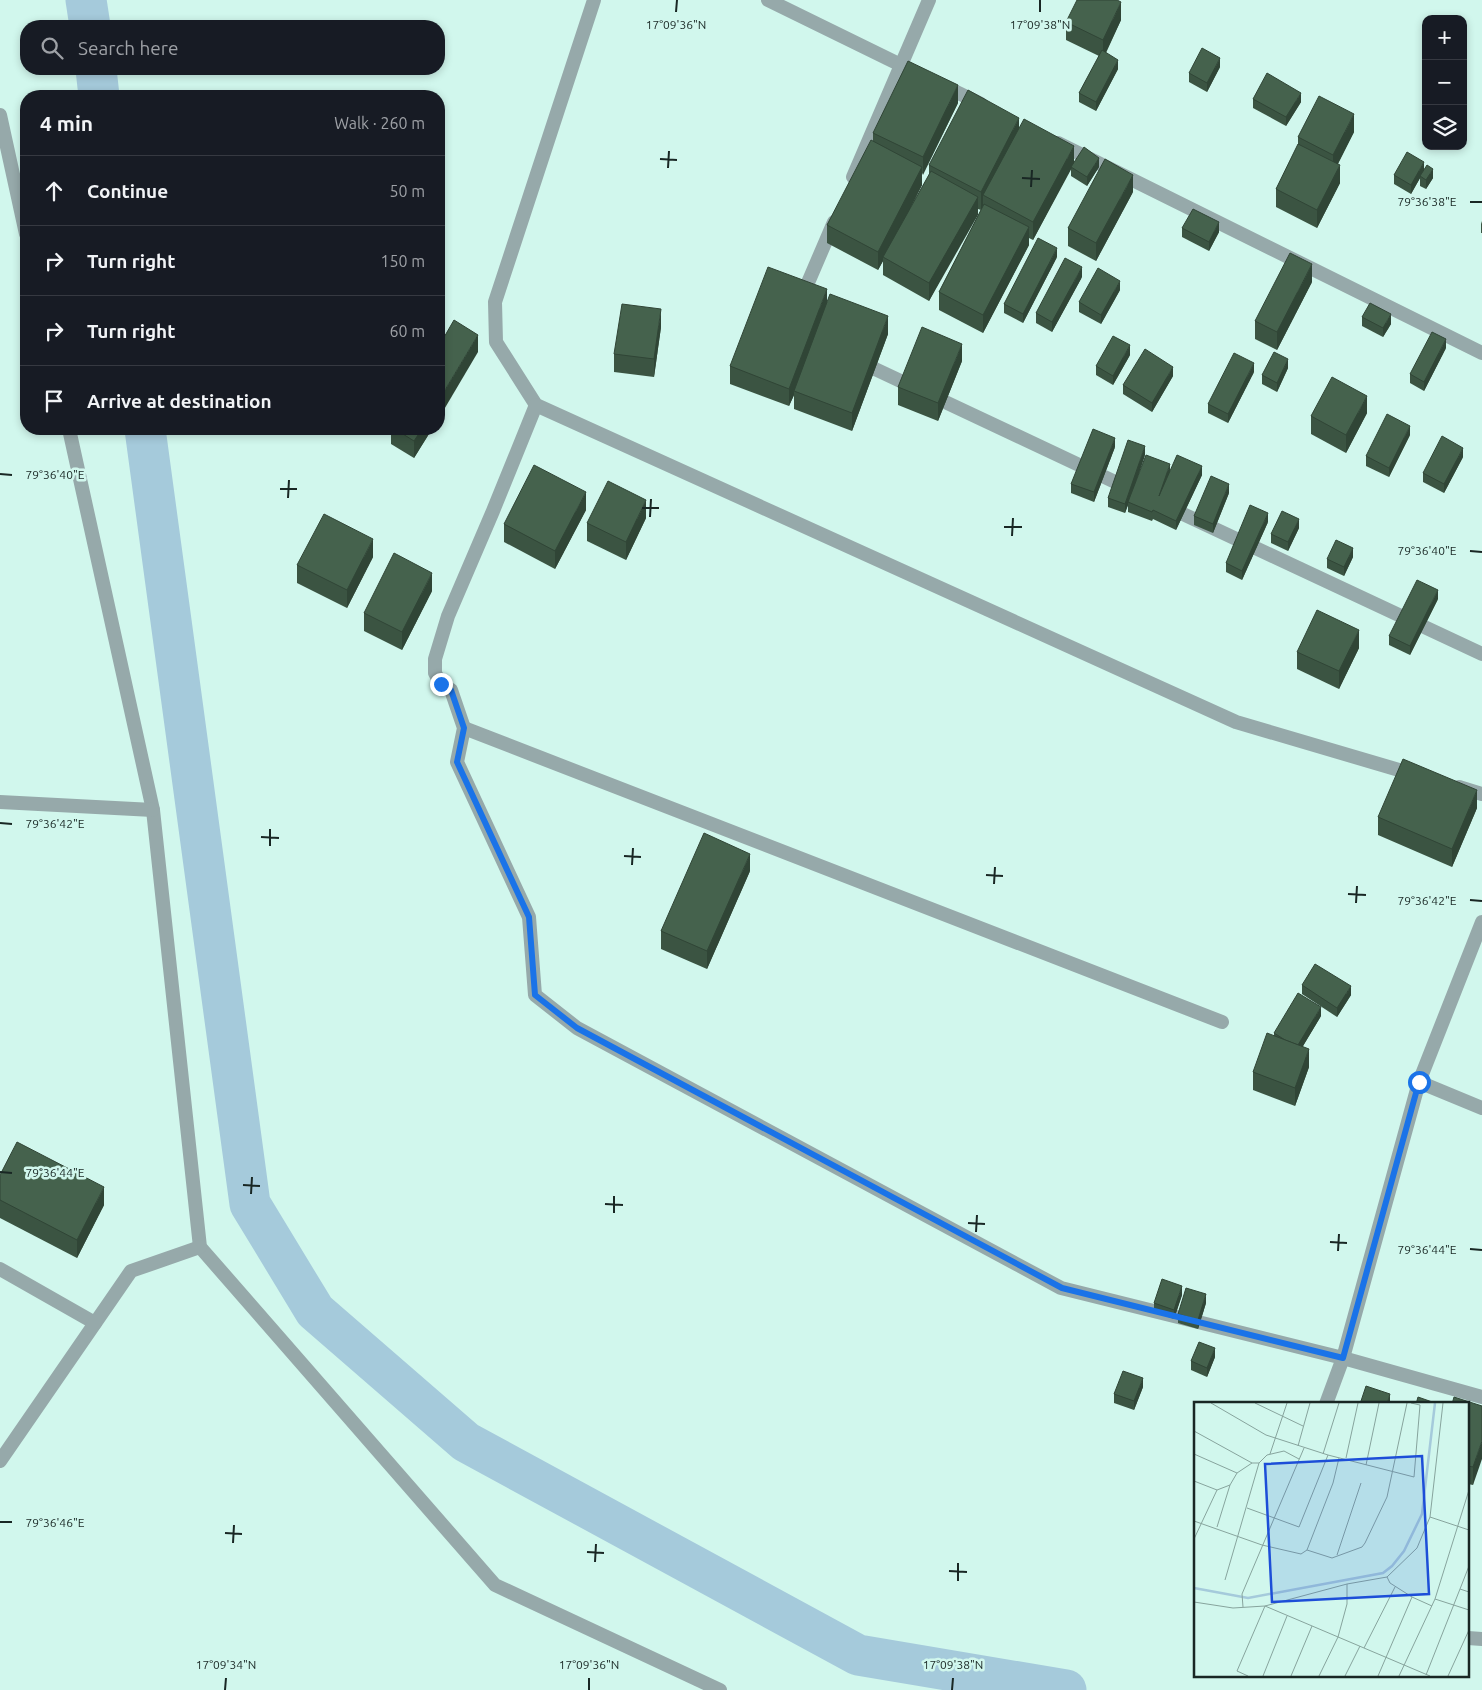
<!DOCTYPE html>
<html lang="en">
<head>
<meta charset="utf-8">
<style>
	:root { --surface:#171b24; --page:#20242c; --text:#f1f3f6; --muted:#9ea1a6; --line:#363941 }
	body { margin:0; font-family:Ubuntu,sans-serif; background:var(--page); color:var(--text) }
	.controls { position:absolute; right:15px; top:15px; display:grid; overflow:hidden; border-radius:10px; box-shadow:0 2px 8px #0003 }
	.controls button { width:45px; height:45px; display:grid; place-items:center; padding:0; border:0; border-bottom:1px solid var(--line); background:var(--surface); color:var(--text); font:25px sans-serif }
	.stop { position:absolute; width:15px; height:15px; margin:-11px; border:4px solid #1a73e8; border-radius:50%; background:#fff }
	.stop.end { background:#1a73e8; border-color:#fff; box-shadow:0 1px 5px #0008 }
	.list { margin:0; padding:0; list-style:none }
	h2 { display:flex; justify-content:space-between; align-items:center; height:65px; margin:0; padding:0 20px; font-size:21px }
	h2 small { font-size:16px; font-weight:400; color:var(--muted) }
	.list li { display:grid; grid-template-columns:32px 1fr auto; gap:15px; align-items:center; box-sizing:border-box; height:70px; padding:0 20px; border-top:1px solid var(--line) }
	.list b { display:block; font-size:19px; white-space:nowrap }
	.list em { font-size:16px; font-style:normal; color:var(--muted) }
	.icon { flex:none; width:28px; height:28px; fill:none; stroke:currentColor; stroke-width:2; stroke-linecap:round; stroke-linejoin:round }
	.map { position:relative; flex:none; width:1482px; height:1690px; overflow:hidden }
	.search { position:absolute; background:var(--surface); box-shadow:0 2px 8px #0003; left:20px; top:20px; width:425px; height:55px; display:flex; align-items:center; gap:12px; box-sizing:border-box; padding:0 18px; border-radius:20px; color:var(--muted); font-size:19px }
	.panel { position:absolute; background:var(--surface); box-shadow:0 2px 8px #0003; left:20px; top:90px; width:425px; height:345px; border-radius:20px }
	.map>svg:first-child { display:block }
</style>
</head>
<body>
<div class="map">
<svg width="1482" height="1690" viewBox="0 0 1482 1690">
	<rect width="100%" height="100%" fill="#d1f7ed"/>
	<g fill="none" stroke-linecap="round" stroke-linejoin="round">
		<!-- canal -->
		<g stroke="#a5cadb" stroke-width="41">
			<path d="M86 0 90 26"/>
			<path d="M96 69 99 96"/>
			<path d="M145 429 250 1204 315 1311 466 1442 858 1655 1066 1690"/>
		</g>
		<!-- minor -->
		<g stroke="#96a9aa" stroke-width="14">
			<path d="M594 0 495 302 496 342 536 405 1236 722 1416 775"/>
			<path d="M768 0 909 69"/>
			<path d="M942 85 981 104"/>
			<path d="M0 115 26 234"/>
			<path d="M1058 143 1482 353"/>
			<path d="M853 177 929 0"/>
			<path d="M801 299 834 222"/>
			<path d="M858 361 1130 489"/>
			<path d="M536 405 493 511 448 616 435 659V673L441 684 451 690 464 728 457 762 529 917 535 995 577 1028 1061 1288 1343 1358 1482 1397"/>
			<path d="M69 429 153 810 200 1247 495 1585 720 1690"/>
			<path d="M1168 507 1482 654"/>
			<path d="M464 728 1222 1022"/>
			<path d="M1459 787 1482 794"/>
			<path d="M0 802 153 810"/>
			<path d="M1419 1082 1482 1108"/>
			<path d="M0 1269 95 1323"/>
			<path d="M1326 1404 1343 1358 1419 1082 1482 922"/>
			<path d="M0 1461 131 1271 200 1247"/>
			<path d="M1468 1638 1482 1639"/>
		</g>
	</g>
	<!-- wall -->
	<g fill="#3b5442">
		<path d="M1121 20 1106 53 1118 69 1096 111 1079 102V93L1099 56 1066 40V22Z"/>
		<path d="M1220 67 1207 92 1189 82V73Z"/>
		<path d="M1253 99 1301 102 1286 126 1253 108Z"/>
		<path d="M958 103 922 175V185L910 209 929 175V165L1019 128 1074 163 1099 167 1087 186 1071 176V168L1033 240 1029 238V245L983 333 939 310V292L981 210 978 209 929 301 883 275V261L878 270 827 243V225L873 141V133Z"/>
		<path d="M1354 132 1338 164 1340 183 1317 228 1276 207V189L1298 145V137Z"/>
		<path d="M1424 170 1433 178 1426 189 1420 186V178L1411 194 1394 184V175Z"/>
		<path d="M1133 192 1096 261 1068 246V228Z"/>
		<path d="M1482 221V233H1481V224Z"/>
		<path d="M1182 228 1219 232 1209 251 1182 237Z"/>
		<path d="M1057 257 1023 323 1004 313V304Z"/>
		<path d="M1082 277 1052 332 1036 323V313Z"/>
		<path d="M1312 282 1277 350 1255 339V321Z"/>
		<path d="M1120 290 1101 324 1079 312V302Z"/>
		<path d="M827 304 888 334 852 431 794 409V395L789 406 730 384V366Z"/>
		<path d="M1362 317 1391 324 1383 337 1362 326Z"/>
		<path d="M661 327 654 377 614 372V354Z"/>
		<path d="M1446 348 1424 391 1410 383V374Z"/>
		<path d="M1130 355 1113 385 1096 375V366Z"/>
		<path d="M962 361 938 421 898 405V387Z"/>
		<path d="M1288 368 1277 392 1262 384V375Z"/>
		<path d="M1254 372 1228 423 1208 413V404Z"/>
		<path d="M1173 376 1152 412 1123 394V385Z"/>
		<path d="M1367 413 1346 453 1311 434V416Z"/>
		<path d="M391 429H432L414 458 391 444Z"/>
		<path d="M1410 435 1389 477 1366 466V456Z"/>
		<path d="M1115 447 1094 502 1071 493V484Z"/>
		<path d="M1145 455 1136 482 1170 471 1202 475 1176 530 1153 519 1152 521 1128 512V505L1125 513 1108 507V498Z"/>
		<path d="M1463 457 1444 493 1423 482V473Z"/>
		<path d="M1229 493 1213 533 1194 525V516Z"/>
		<path d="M586 510 555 569 504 542V524Z"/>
		<path d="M646 518 626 560 587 541V523Z"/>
		<path d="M1268 522 1242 580 1226 572V563Z"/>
		<path d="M1299 528 1288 551 1271 543V534Z"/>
		<path d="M373 557 347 608 297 583V565Z"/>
		<path d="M1353 557 1344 576 1327 568V559Z"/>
		<path d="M432 591 402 650 364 631V613Z"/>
		<path d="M1438 599 1410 655 1389 645V636Z"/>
		<path d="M1359 648 1339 689 1297 669V652Z"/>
		<path d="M1477 808 1452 867 1378 835V817Z"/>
		<path d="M750 871 707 969 661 949V931Z"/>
		<path d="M1302 985 1351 995 1337 1017 1302 994Z"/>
		<path d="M1321 1016 1303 1046 1309 1067 1295 1106 1253 1090V1072L1274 1036V1033Z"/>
		<path d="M0 1175 104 1205 77 1258 0 1218Z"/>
		<path d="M1182 1295 1174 1319 1154 1312V1303Z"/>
		<path d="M1206 1303 1198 1329 1178 1323V1314Z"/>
		<path d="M1215 1357 1207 1377 1191 1370V1361Z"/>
		<path d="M1143 1387 1134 1410 1114 1403V1394Z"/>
		<path d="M1468 1404 1482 1406 1473 1485 1468 1484Z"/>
	</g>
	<!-- shaded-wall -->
	<g fill="#304536">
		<path d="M1121 2V20L1103 58V40Z"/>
		<path d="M1220 58V67L1207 92V83Z"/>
		<path d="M1118 60V69L1096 111V102Z"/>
		<path d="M958 85V103L923 175V157Z"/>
		<path d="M1301 93V102L1286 126V117Z"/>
		<path d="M1354 114V132L1333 173V155Z"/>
		<path d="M1019 118V136L983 195V205L981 210V192Z"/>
		<path d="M1074 146V164L1033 240V222Z"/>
		<path d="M1099 158V167L1087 186V177Z"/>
		<path d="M1424 162V171L1411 194V185Z"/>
		<path d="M1340 165V183L1317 228V210Z"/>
		<path d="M922 167V185L885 258 883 257V261L878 270V252Z"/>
		<path d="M1433 169V178L1426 189V180Z"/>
		<path d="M1133 175V192L1096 261V243Z"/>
		<path d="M978 197V215L929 301V283Z"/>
		<path d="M1219 222V232L1209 251V242Z"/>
		<path d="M1029 227V245L983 333V315Z"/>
		<path d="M1057 248V257L1023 323V314Z"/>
		<path d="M1312 264V282L1277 350V332Z"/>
		<path d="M1082 267V277L1052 332V322Z"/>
		<path d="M1120 281V290L1101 324V315Z"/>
		<path d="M827 289V307L794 391V395L789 406V389Z"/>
		<path d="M661 309V327L654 377V359Z"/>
		<path d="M1391 314V324L1383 337V328Z"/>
		<path d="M888 316V334L852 431V413Z"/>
		<path d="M478 335V352L439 418V400Z"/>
		<path d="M1446 339V348L1424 391V382Z"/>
		<path d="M962 344V361L938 421V403Z"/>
		<path d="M1130 345V355L1113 385V376Z"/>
		<path d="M1288 359V368L1277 392V383Z"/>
		<path d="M1254 363V372L1228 423V414Z"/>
		<path d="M1173 367V376L1152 412V403Z"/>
		<path d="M1367 396V413L1346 453V435Z"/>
		<path d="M1410 426V435L1389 477V468Z"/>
		<path d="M422 429H432L414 458V441Z"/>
		<path d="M1115 438V447L1094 502V492Z"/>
		<path d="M1145 446V455L1129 503 1128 502V505L1125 513V504Z"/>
		<path d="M1463 448V457L1444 493V484Z"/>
		<path d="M1170 464V474L1159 496Z"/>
		<path d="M1202 466V475L1176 530V521Z"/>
		<path d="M1229 484V493L1213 533V524Z"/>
		<path d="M586 492V510L555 569V551Z"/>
		<path d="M646 500V518L626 560V542Z"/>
		<path d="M1268 513V522L1242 580V571Z"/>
		<path d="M1299 519V528L1288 551V542Z"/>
		<path d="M373 539V557L347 608V590Z"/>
		<path d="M1353 548V557L1344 576V567Z"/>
		<path d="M432 573V591L402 650V632Z"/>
		<path d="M1438 590V599L1410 655V646Z"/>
		<path d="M1359 630V648L1339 689V671Z"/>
		<path d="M1477 790V808L1452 867V849Z"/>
		<path d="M750 854V871L707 969V951Z"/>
		<path d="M1351 986V995L1337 1017V1008Z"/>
		<path d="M1321 1007V1016L1297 1056V1047Z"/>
		<path d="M1309 1049V1067L1295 1106V1088Z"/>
		<path d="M104 1187V1205L77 1258V1240Z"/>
		<path d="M1182 1286V1295L1174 1319V1310Z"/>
		<path d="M1206 1294V1303L1198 1329V1320Z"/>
		<path d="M1215 1348V1357L1207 1377V1368Z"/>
		<path d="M1143 1378V1387L1134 1410V1401Z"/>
		<path d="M1390 1394V1403L1387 1404Z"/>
		<path d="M1482 1441V1459L1473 1485V1467Z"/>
	</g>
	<!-- building -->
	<g fill="#45624d" stroke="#304536">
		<path d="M1077 0H1117L1121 2 1103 40 1066 22Z"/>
		<path d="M1202 48 1220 58 1207 83 1189 73Z"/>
		<path d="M1102 50 1118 60 1096 102 1079 93Z"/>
		<path d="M908 61 958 85 923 157 873 133Z"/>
		<path d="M1267 73 1301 93 1286 117 1253 99Z"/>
		<path d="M968 90 1019 118 981 192 929 165Z"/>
		<path d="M1319 96 1354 114 1333 155 1298 137Z"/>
		<path d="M1024 119 1074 146 1033 222 983 195Z"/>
		<path d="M871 140 922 167 878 252 827 225Z"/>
		<path d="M1298 144 1340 165 1317 210 1276 189Z"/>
		<path d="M1084 147 1099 158 1087 177 1071 167Z"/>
		<path d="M1407 152 1424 162 1411 185 1394 175Z"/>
		<path d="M1105 159 1133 175 1096 243 1068 228Z"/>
		<path d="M1427 165 1433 169 1426 180 1420 176Z"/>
		<path d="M931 171 978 197 929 283 883 257Z"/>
		<path d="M984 204 1029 227 983 315 939 292Z"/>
		<path d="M1193 209 1219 222 1209 242 1182 228Z"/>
		<path d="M1038 238 1057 248 1023 314 1004 304Z"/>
		<path d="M1290 253 1312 264 1277 332 1255 321Z"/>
		<path d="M1065 258 1082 267 1052 322 1036 313Z"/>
		<path d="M768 267 827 289 789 389 730 366Z"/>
		<path d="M1098 268 1120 281 1101 315 1079 302Z"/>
		<path d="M830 294 888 316 852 413 794 391Z"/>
		<path d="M1370 303 1391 314 1383 328 1362 317Z"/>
		<path d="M622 304 661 309 654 359 614 354Z"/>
		<path d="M454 320 478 335 439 400V346Z"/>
		<path d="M922 327 962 344 938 403 898 387Z"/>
		<path d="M1432 332 1446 339 1424 382 1410 374Z"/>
		<path d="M1113 336 1130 345 1113 376 1096 366Z"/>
		<path d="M1145 349 1173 367 1152 403 1123 385Z"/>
		<path d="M1274 352 1288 359 1277 383 1262 375Z"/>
		<path d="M1234 353 1254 363 1228 414 1208 404Z"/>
		<path d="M1332 377 1367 396 1346 435 1311 416Z"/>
		<path d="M1387 414 1410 426 1389 468 1366 456Z"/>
		<path d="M395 429H422L414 441Z"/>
		<path d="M1093 429 1115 438 1094 492 1071 484Z"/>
		<path d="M1442 436 1463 448 1444 484 1423 473Z"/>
		<path d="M1128 440 1145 446 1125 504 1108 498Z"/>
		<path d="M1146 455 1170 464 1159 496 1177 455 1202 466 1176 521 1153 510 1152 512 1128 502Z"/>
		<path d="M534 465 586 492 555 551 504 524Z"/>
		<path d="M1211 476 1229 484 1213 524 1194 516Z"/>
		<path d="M608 481 646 500 626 542 587 523Z"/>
		<path d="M1250 505 1268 513 1242 571 1226 563Z"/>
		<path d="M1282 511 1299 519 1288 542 1271 534Z"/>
		<path d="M324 514 373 539 347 590 297 565Z"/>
		<path d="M1336 540 1353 548 1344 567 1327 559Z"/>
		<path d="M394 553 432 573 402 632 364 613Z"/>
		<path d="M1417 580 1438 590 1410 646 1389 636Z"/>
		<path d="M1317 610 1359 630 1339 671 1297 652Z"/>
		<path d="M1403 759 1477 790 1452 849 1378 817Z"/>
		<path d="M704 833 750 854 707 951 661 931Z"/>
		<path d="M1315 964 1351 986 1337 1008 1302 985Z"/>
		<path d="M1298 993 1321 1007 1298 1045 1285 1040 1274 1033Z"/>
		<path d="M1267 1033 1309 1049 1295 1088 1253 1072Z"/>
		<path d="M17 1142 104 1187 77 1240 0 1200V1175Z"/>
		<path d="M1162 1279 1182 1286 1174 1310 1154 1303Z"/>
		<path d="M1186 1288 1206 1294 1198 1320 1178 1314Z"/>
		<path d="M1199 1342 1215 1348 1207 1368 1191 1361Z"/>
		<path d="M1123 1371 1143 1378 1134 1401 1114 1394Z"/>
		<path d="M1366 1386 1390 1394 1387 1404H1360Z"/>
		<path d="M1418 1397 1438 1404H1416Z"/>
		<path d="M1454 1397 1482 1406V1441L1473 1467 1468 1466V1404H1452Z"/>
	</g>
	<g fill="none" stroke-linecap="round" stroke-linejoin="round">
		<!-- route -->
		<path stroke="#1a73e8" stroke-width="6" d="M441 684 451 690 464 728 457 762 529 917 535 995 577 1028 1062 1288 1343 1358 1419 1082"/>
	</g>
	<!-- ticks -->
	<path fill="none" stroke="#192724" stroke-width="2" d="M676 12 677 0M1040 12V0M660 159 677 160M668 168 669 151M1022 178 1040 179M1031 187 1032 170M1470 202H1482M0 474 12 475M280 489H297M288 498 289 480M642 508H659M650 517 651 499M1004 527H1022M1012 536 1013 518M1470 551 1482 552M0 823 12 824M261 837 279 838M270 846V829M624 856 641 857M632 865 633 848M986 875 1003 876M994 884 995 867M1348 894 1366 895M1470 900 1482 901M1356 903 1357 886M0 1172 12 1173M243 1185 260 1186M251 1194 252 1177M605 1204 623 1205M614 1213V1196M968 1223 985 1224M976 1232 977 1215M1330 1242 1347 1243M1470 1249 1482 1250M1338 1251 1339 1234M0 1522H12M225 1533 242 1534M233 1543 234 1525M587 1552 604 1553M595 1562 596 1544M949 1571 967 1572M958 1581V1563M225 1690 226 1678M589 1690V1678M952 1690 953 1678"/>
	<!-- overview -->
	<g transform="translate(1194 1402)">
		<rect width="275" height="275" fill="#d1f7ed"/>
		<path fill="none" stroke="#a5cadb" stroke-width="2.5" d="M0 186 54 196 189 171 198 164 210 149 228 112 241 1"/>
		<path fill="none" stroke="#87a49d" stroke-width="1" d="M17 1 72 33 134 53 220 75 226 3 217 1M61 1 109 24M0 29 58 61H65L73 53 90 49 105 57M104 44 116 1M0 52 43 71M76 52 93 1M129 52 145 1M152 56 164 1M172 63 185 1M0 79 23 88M53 106 105 125 134 53M236 115 275 128M0 119 68 143 107 152 113 148 139 81 145 56M23 125 36 83 43 71 58 61M0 137 23 88 36 83M113 148 138 156 168 145 171 141 193 95 213 1M143 153 167 81M193 175 196 181 218 195M31 178 65 61M266 187 275 164M241 197 275 208M0 200 39 206 71 204 153 182 193 175 223 146 236 115 249 1M49 205 48 192 110 46M170 246 201 185M232 273 266 187 275 190M54 274 43 269 71 204 236 274M69 274 93 214M97 274 118 224M125 274 144 235 153 202V182M151 274 166 244M184 274 218 195 238 204M205 274 241 197 275 88M254 274 275 228"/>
		<path fill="#1d4ed8" fill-opacity="0.15" stroke="#1d4ed8" stroke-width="2.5" d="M228 54 235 192 78 200 71 62Z"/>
		<rect width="275" height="275" fill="none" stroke="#192724" stroke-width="2.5"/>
	</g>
	<g font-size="12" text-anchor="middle" fill="#192724" stroke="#d1f7ed" stroke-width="5" stroke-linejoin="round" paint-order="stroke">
		<text x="676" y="29">17°09'36"N</text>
		<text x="1040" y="29">17°09'38"N</text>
		<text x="1427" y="206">79°36'38"E</text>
		<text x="55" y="479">79°36'40"E</text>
		<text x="1427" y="555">79°36'40"E</text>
		<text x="55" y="828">79°36'42"E</text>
		<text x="1427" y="905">79°36'42"E</text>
		<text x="55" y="1177">79°36'44"E</text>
		<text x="1427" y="1254">79°36'44"E</text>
		<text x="55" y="1527">79°36'46"E</text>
		<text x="226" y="1669">17°09'34"N</text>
		<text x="589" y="1669">17°09'36"N</text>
		<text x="953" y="1669">17°09'38"N</text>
	</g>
</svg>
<div class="controls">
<button>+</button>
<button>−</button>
<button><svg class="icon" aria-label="layers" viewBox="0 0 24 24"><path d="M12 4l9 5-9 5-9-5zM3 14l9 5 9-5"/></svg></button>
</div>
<div class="stop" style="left:1419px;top:1082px"></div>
<div class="stop end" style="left:441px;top:684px"></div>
<div class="search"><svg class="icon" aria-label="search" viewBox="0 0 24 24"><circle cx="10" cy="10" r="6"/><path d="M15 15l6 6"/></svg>Search here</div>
<section class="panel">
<h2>4 min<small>Walk · 260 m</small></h2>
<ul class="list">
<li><svg class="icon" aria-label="ahead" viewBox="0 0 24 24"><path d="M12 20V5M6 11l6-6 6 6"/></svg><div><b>Continue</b></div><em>50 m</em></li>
<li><svg class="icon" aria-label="right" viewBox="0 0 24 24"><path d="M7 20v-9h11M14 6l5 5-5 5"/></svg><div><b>Turn right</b></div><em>150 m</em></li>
<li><svg class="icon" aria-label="right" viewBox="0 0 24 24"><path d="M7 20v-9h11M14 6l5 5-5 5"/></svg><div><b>Turn right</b></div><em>60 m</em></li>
<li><svg class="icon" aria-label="arrive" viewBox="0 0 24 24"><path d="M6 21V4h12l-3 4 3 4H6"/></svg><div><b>Arrive at destination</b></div></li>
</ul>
</section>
</div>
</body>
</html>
